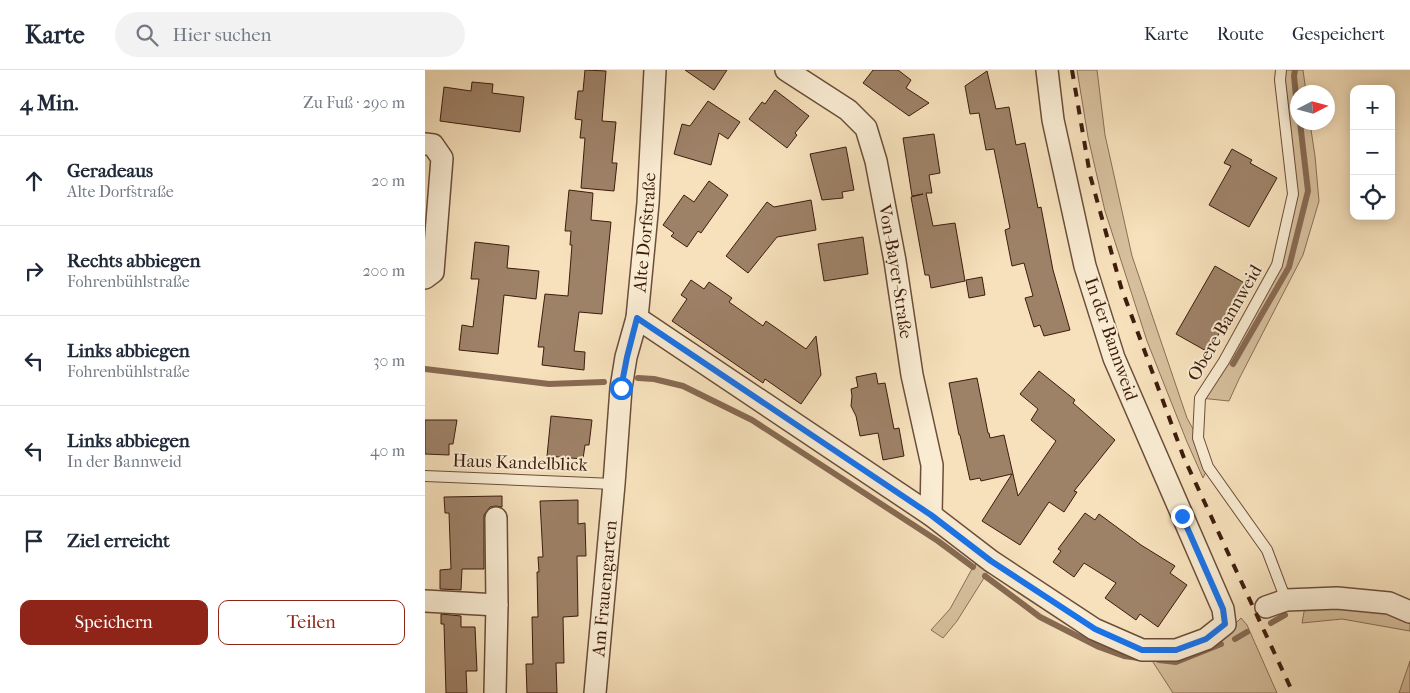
<!DOCTYPE html>
<html lang="de">
<head>
<meta charset="utf-8">
<style>
	:root { --surface:#fff; --page:#f2f2f3; --text:#1f2937; --muted:#747a83; --line:#e0e1e3; --accent:#8f2418 }
	body { margin:0; font-family:"IM FELL French Canon",serif; background:var(--page); color:var(--text) }
	.controls { position:absolute; right:15px; top:15px; display:grid; overflow:hidden; border-radius:10px; box-shadow:0 2px 12px #0003 }
	.controls button { width:45px; height:45px; display:grid; place-items:center; padding:0; border:0; border-bottom:1px solid var(--line); background:var(--surface); color:var(--text); font:25px sans-serif }
	.compass { position:absolute; left:865px; top:15px; width:45px; height:45px; border-radius:50%; background:var(--surface); box-shadow:0 2px 12px #0003; rotate:84deg }
	.stop { position:absolute; width:15px; height:15px; margin:-11px; border:4px solid #1a73e8; border-radius:50%; background:#fff }
	.stop.end { background:#1a73e8; border-color:#fff; box-shadow:0 1px 5px #0008 }
	.list { margin:0; padding:0; list-style:none }
	h2 { display:flex; justify-content:space-between; align-items:center; height:65px; margin:0; padding:0 20px; font-size:21px }
	h2 small { font-size:16px; font-weight:400; color:var(--muted) }
	.list li { display:grid; grid-template-columns:32px 1fr auto; gap:15px; align-items:center; box-sizing:border-box; height:90px; padding:0 20px; border-top:1px solid var(--line) }
	.list b { display:block; font-size:19px; white-space:nowrap }
	.list p { margin:0; font-size:16px; white-space:nowrap; color:var(--muted) }
	.list em { font-size:16px; font-style:normal; color:var(--muted) }
	.actions { display:flex; gap:10px; padding:15px 20px }
	.actions a { flex:1; padding:11px 0; border:1px solid var(--accent); border-radius:10px; text-align:center; font-size:18px; color:var(--accent) }
	.actions .main { background:var(--accent); color:#fff }
	.icon { flex:none; width:28px; height:28px; fill:none; stroke:currentColor; stroke-width:2; stroke-linecap:round; stroke-linejoin:round }
	.map { position:relative; flex:none; width:985px; height:623px; overflow:hidden }
	header { display:flex; align-items:center; gap:30px; box-sizing:border-box; height:70px; padding:0 25px; background:var(--surface); border-bottom:1px solid var(--line) }
	header strong { font-size:24px }
	nav { display:flex; gap:28px; margin-inline-start:auto; font-size:18px }
	.search { width:350px; height:45px; background:var(--page); display:flex; align-items:center; gap:12px; box-sizing:border-box; padding:0 18px; border-radius:28px; color:var(--muted); font-size:19px }
	main { display:flex }
	aside { flex:1; background:var(--surface) }
	.map>svg:first-child { display:block }
</style>
</head>
<body>
<header>
<strong>Karte</strong>
<div class="search"><svg class="icon" aria-label="search" viewBox="0 0 24 24"><circle cx="10" cy="10" r="6"/><path d="M15 15l6 6"/></svg>Hier suchen</div>
<nav><a>Karte</a><a>Route</a><a>Gespeichert</a></nav>
</header>
<main>
<aside>
<h2>4 Min.<small>Zu Fuß · 290 m</small></h2>
<ul class="list">
<li><svg class="icon" aria-label="ahead" viewBox="0 0 24 24"><path d="M12 20V5M6 11l6-6 6 6"/></svg><div><b>Geradeaus</b><p>Alte Dorfstraße</p></div><em>20 m</em></li>
<li><svg class="icon" aria-label="right" viewBox="0 0 24 24"><path d="M7 20v-9h11M14 6l5 5-5 5"/></svg><div><b>Rechts abbiegen</b><p>Fohrenbühlstraße</p></div><em>200 m</em></li>
<li><svg class="icon" aria-label="left" viewBox="0 0 24 24"><path d="M17 20v-9H6M10 6l-5 5 5 5"/></svg><div><b>Links abbiegen</b><p>Fohrenbühlstraße</p></div><em>30 m</em></li>
<li><svg class="icon" aria-label="left" viewBox="0 0 24 24"><path d="M17 20v-9H6M10 6l-5 5 5 5"/></svg><div><b>Links abbiegen</b><p>In der Bannweid</p></div><em>40 m</em></li>
<li><svg class="icon" aria-label="arrive" viewBox="0 0 24 24"><path d="M6 21V4h12l-3 4 3 4H6"/></svg><div><b>Ziel erreicht</b></div></li>
</ul>
<div class="actions"><a class="main">Speichern</a><a>Teilen</a></div>
</aside>
<div class="map">
<svg width="985" height="623" viewBox="0 0 985 623">
	<rect width="100%" height="100%" fill="#f6e1bc"/>
	<filter id="stains"><feTurbulence type="fractalNoise" baseFrequency=".004" numOctaves="4"/><feColorMatrix values="0 0 0 0 .2 0 0 0 0 .09 0 0 0 0 .02 0 0 0 .5 -.17"/></filter>
	<radialGradient id="worn" r=".72"><stop offset=".6" stop-color="#630" stop-opacity="0"/><stop offset="1" stop-color="#630" stop-opacity=".3"/></radialGradient>
	<!-- green -->
	<g fill="#d7c09e" stroke="#8a6e56">
		<path d="M652 0H672L680 65 707 186 762 348 773 368 783 397 778 408 762 372 722 271 680 141 663 67Z"/>
		<path d="M856 0H878L881 22H872V52L885 53 890 86 894 131 878 185 814 309 804 331 775 328 852 195 868 124Z"/>
		<path d="M552 493 564 500 532 551 518 568 506 560 525 539 548 497Z"/>
		<path d="M881 531 985 542V561L917 549 877 553Z"/>
		<path d="M816 548 822 555 852 623H748L724 586 794 570Z"/>
		<path d="M985 591V623H974Z"/>
	</g>
	<g fill="none" stroke-linecap="round" stroke-linejoin="round">
		<!-- stream -->
		<g stroke="#876a52" stroke-width="6">
			<path d="M870 0 869 6 872 36"/>
			<path d="M808 294 864 197 883 121 875 52"/>
			<path d="M0 299 124 314 179 312"/>
			<path d="M213 308 229 309 258 316 327 350 513 471 548 497"/>
			<path d="M560 506 615 547 674 577 699 586 714 588"/>
			<path d="M846 553 860 545"/>
			<path d="M810 569 822 562"/>
			<path d="M734 590 751 592 796 574"/>
		</g>
	</g>
	<!-- building -->
	<g fill="#9e8268" stroke="#3e1c0d">
		<path d="M160 0 181 1 177 51 191 52 187 93H192L189 121 156 118 160 68H155L157 50 150 49 153 21H158Z"/>
		<path d="M260 0H302L289 20Z"/>
		<path d="M448 0H473L486 10 481 18 504 33 484 46 438 13Z"/>
		<path d="M562 1 571 39 584 37 591 75 600 73 613 138 616 137 628 200 645 260 619 266 615 255 609 257 600 228 608 226 599 193 587 196 580 160 585 158 569 79 561 80 554 43 545 44 540 16Z"/>
		<path d="M47 12 68 14 67 23 99 27 95 62 15 51 19 17 46 21Z"/>
		<path d="M350 20 384 46 370 63 372 65 362 78 324 49 337 32 340 34Z"/>
		<path d="M283 31 315 52 303 69 294 63 286 95 249 84 257 54 265 56Z"/>
		<path d="M509 64 515 103 504 105 507 123H501L508 156 530 153 540 211 506 218 504 205H500L486 127 498 124 487 126 478 68Z"/>
		<path d="M421 77 429 120 417 122 418 128 397 130 385 84Z"/>
		<path d="M807 79 827 90 825 93 852 108 824 157 784 135 806 96 799 93Z"/>
		<path d="M284 111 303 125 276 163 273 161 262 177 246 166 249 163 238 155 259 125 269 132Z"/>
		<path d="M144 120 168 123 166 150 186 152 177 244 154 242 149 281 160 282 159 300 117 295 119 277H113L120 224 143 226 147 175H145L146 161H140Z"/>
		<path d="M386 130 391 160 352 167 323 203 301 186 342 132 349 137Z"/>
		<path d="M438 167 443 204 399 211 393 174Z"/>
		<path d="M50 172 84 176 82 198 114 201 111 229 79 225 73 284 34 280 37 255 48 257 54 209H46Z"/>
		<path d="M790 196 823 215 783 282 751 264Z"/>
		<path d="M557 207 560 225 544 228 541 210Z"/>
		<path d="M266 210 279 219 284 212 307 228 304 232 338 256 341 251 381 279 391 266 396 305 376 334 340 309 338 313 247 251 262 229 256 225Z"/>
		<path d="M614 301 650 330 648 333 690 370 649 421 652 422 639 442 624 432 595 475 557 451 587 404 556 411 555 408 545 410 535 365H534L524 313 552 308 563 363H564L565 368 579 365 593 426 631 371 606 350 613 339 595 324Z"/>
		<path d="M451 303 453 314 460 313 469 359 474 358 479 386 458 390 453 363 435 366 431 346 426 336 427 326 426 319 433 317 431 307Z"/>
		<path d="M126 346 167 350 164 375H160L158 389 122 386Z"/>
		<path d="M0 350H32L28 374H24V385L0 384Z"/>
		<path d="M77 426V437L71 436 65 437 59 445V499H37L36 520 15 519V500L26 499 24 443H20L19 427Z"/>
		<path d="M153 430V454L160 453 161 486H152L153 546 138 547 139 593H131L132 623H102L101 594H108L107 547H113L112 502H114L113 487H118L115 431Z"/>
		<path d="M660 443 670 450 674 444 716 475 750 496 745 503 762 515 733 557 715 544 711 550 680 528 691 513 659 493 649 507 628 492 636 481 633 479Z"/>
		<path d="M16 544 36 546V557H50L52 601H41L42 623H21L19 554H16Z"/>
	</g>
	<g fill="none" stroke-linecap="round" stroke-linejoin="round">
		<defs>
			<g id="service">
				<path d="M856 0 855 10 868 124 852 195 799 291 775 328 773 368 783 397 842 480 861 530"/>
				<path d="M0 406 189 414"/>
			</g>
			<g id="minor">
				<path id="s1" d="M361 0 423 40 441 58 451 91 470 191 487 305 507 395 506 445"/>
				<path d="M0 74 8 75 17 88 8 202 0 208"/>
				<path d="M212 248 506 445 566 491 669 559 717 580H751L781 569 800 554 798 539 689 288 660 196 628 50 622 0"/>
				<path d="M0 531 72 535"/>
				<path d="M841 537 861 530 912 528 964 533 985 542"/>
				<path d="M70 623 72 535 71 448"/>
				<path id="s2" d="M170 623 189 414 196 318 201 287 212 248 223 133 230 0"/>
			</g>
		</defs>
		<!-- service casing -->
		<use href="#service" stroke="#6c4d39" stroke-width="12"/>
		<!-- minor casing -->
		<use href="#minor" stroke="#6c4d39" stroke-width="24"/>
		<!-- service -->
		<use href="#service" stroke="#f9ecd3" stroke-width="10"/>
		<!-- minor -->
		<use href="#minor" stroke="#f9ecd3" stroke-width="21"/>
		<!-- rail -->
		<path stroke="#3e1c0d" stroke-width="4" stroke-dasharray="9 9" stroke-linecap="butt" d="M647 0 665 105 696 217 759 388 868 623"/>
	</g>
	<g fill="none" stroke-linecap="round" stroke-linejoin="round">
		<!-- route -->
		<path stroke="#1a73e8" stroke-width="6" d="M196 318 202 287 212 248 506 445 566 491 670 559 717 580H751L781 569 800 554 798 539 757 446"/>
	</g>
	<g text-anchor="middle" dominant-baseline="central" stroke-width="4" stroke-linejoin="round" paint-order="stroke">
		<!-- street labels -->
		<g font-size="18" fill="#3e1c0d" stroke="#f9ecd3">
			<text stroke="none"><textPath href="#s2" startOffset="464">Alte Dorfstraße</textPath></text>
			<text stroke="none"><textPath href="#s1" startOffset="246">Von-Bayer-Straße</textPath></text>
			<text transform="translate(800 253) rotate(-60)">Obere Bannweid</text>
			<text transform="translate(686 269) rotate(71)">In der Bannweid</text>
			<text transform="translate(95 393) rotate(2)">Haus Kandelblick</text>
			<text stroke="none"><textPath href="#s2" startOffset="105">Am Frauengarten</textPath></text>
		</g>
	</g>
	<rect width="100%" height="100%" filter="url(#stains)"/>
	<rect width="100%" height="100%" fill="url(#worn)"/>
</svg>
<div class="controls">
<button>+</button>
<button>−</button>
<button><svg class="icon" aria-label="locate" viewBox="0 0 24 24"><circle cx="12" cy="12" r="6"/><path d="M12 2v4M12 18v4M2 12h4M18 12h4"/></svg></button>
</div>
<svg class="compass" viewBox="-18 -18 36 36"><path d="M0-13l5 13h-10z" fill="#e53935"/><path d="M0 13l5-13h-10z" fill="#747a83"/></svg>
<div class="stop" style="left:196px;top:318px"></div>
<div class="stop end" style="left:757px;top:446px"></div>
</div>
</main>
</body>
</html>
